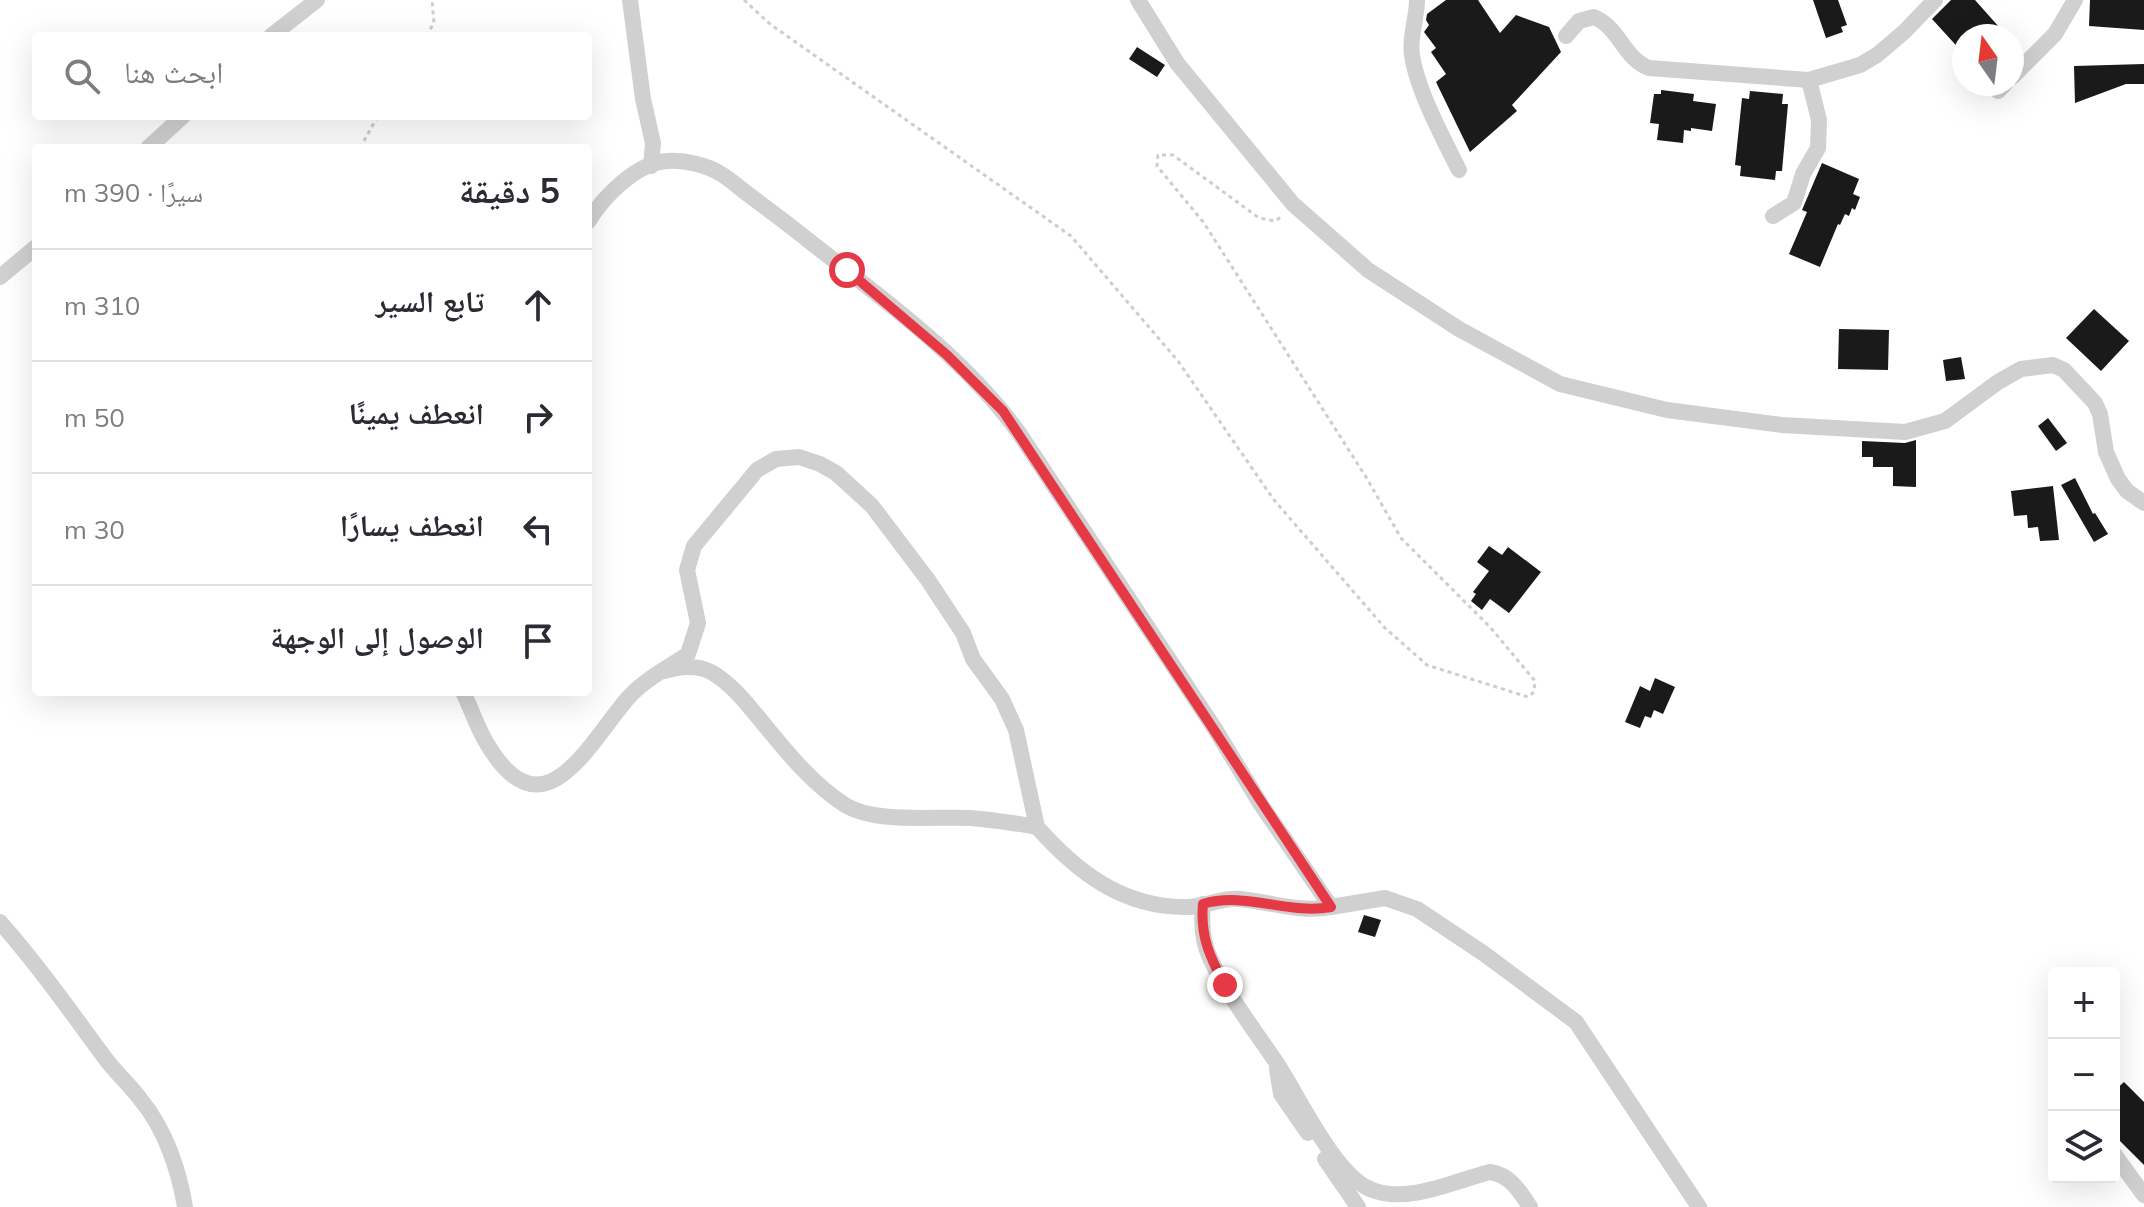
<!DOCTYPE html>
<html lang="ar">
<head>
<meta charset="utf-8">
<style>
	:root { --surface:#fff; --page:#f7f7f7; --text:#2b2b33; --muted:#7c7c81; --line:#e1e1e2 }
	body { margin:0; font-family:Mulish,"Noto Naskh Arabic",sans-serif; background:var(--page); color:var(--text); direction:rtl }
	.controls { position:absolute; right:24px; bottom:24px; display:grid; overflow:hidden; border-radius:8px; box-shadow:0 8px 32px #0002 }
	.controls button { width:72px; height:72px; display:grid; place-items:center; padding:0; border:0; border-bottom:2px solid var(--line); background:var(--surface); color:var(--text); font:40px sans-serif }
	.compass { position:absolute; left:1952px; top:24px; width:72px; height:72px; border-radius:50%; background:var(--surface); box-shadow:0 8px 32px #0002; rotate:346deg }
	.stop { position:absolute; width:24px; height:24px; margin:-18px; border:6px solid #e63946; border-radius:50%; background:#fff }
	.stop.end { background:#e63946; border-color:#fff; box-shadow:0 2px 8px #0008 }
	.list { margin:0; padding:0; list-style:none }
	h2 { display:flex; justify-content:space-between; align-items:center; height:104px; margin:0; padding:0 32px; font-size:34px }
	h2 small { font-size:26px; font-weight:400; color:var(--muted) }
	.list li { display:grid; grid-template-columns:52px 1fr auto; gap:24px; align-items:center; box-sizing:border-box; height:112px; padding:0 32px; border-top:2px solid var(--line) }
	.list b { display:block; font-size:30px; white-space:nowrap }
	.list em { font-size:26px; font-style:normal; color:var(--muted) }
	.icon { flex:none; width:44px; height:44px; fill:none; stroke:currentColor; stroke-width:2; stroke-linecap:round; stroke-linejoin:round }
	.map { position:relative; flex:none; width:2144px; height:1207px; overflow:hidden; direction:ltr }
	.search { position:absolute; background:var(--surface); box-shadow:0 8px 32px #0002; left:32px; top:32px; width:560px; height:88px; display:flex; align-items:center; gap:20px; box-sizing:border-box; padding:0 28px; border-radius:8px; color:var(--muted); font-size:30px }
	.panel { position:absolute; background:var(--surface); box-shadow:0 8px 32px #0002; left:32px; top:144px; width:560px; height:552px; border-radius:8px; direction:rtl }
	.map>svg:first-child { display:block }
</style>
</head>
<body>
<div class="map">
<svg width="2144" height="1207" viewBox="0 0 2144 1207">
	<rect width="100%" height="100%" fill="#fff"/>
	<!-- building -->
	<g fill="#1a1a1a">
		<path d="M1446 0H1478L1500 33 1516 15 1549 27 1561 52 1512 105 1517 111 1470 152 1436 82 1446 74 1431 52 1436 48 1424 32 1429 25 1426 20 1427 14Z"/>
		<path d="M1813 0H1838L1847 25 1841 27 1843 32 1826 38Z"/>
		<path d="M1951 0H1975L2007 36H1964V54L1932 19Z"/>
		<path d="M2090 0H2144V30L2089 26Z"/>
		<path d="M1137 47 1165 65 1157 77 1129 59Z"/>
		<path d="M2144 64V84H2126L2075 103 2074 66Z"/>
		<path d="M1661 90 1694 94 1693 101 1716 104 1712 131 1691 128V131L1684 130 1683 143 1657 140 1659 124 1650 123 1654 94H1661Z"/>
		<path d="M1750 91 1783 94 1782 104H1788L1782 171H1776L1775 180 1740 176 1741 166 1735 165 1742 98 1749 99Z"/>
		<path d="M1822 163 1859 179 1853 194 1860 197 1855 210 1852 208 1849 216 1845 214 1840 225 1838 224 1820 267 1789 254 1807 212 1802 210Z"/>
		<path d="M2094 309 2129 341 2101 371 2066 338Z"/>
		<path d="M1839 329 1889 330 1888 370 1838 369Z"/>
		<path d="M1961 357 1965 379 1946 381 1943 360Z"/>
		<path d="M2048 418 2067 443 2056 451 2038 426Z"/>
		<path d="M1916 440V487L1893 486V467H1873V457H1862V441L1905 443Z"/>
		<path d="M2075 478 2093 514 2095 513 2108 534 2094 542 2061 485Z"/>
		<path d="M2053 486 2059 540 2040 541 2038 527 2028 528 2027 515 2014 516 2011 491Z"/>
		<path d="M1489 546 1502 555 1508 547 1541 572 1509 613 1490 599 1482 610 1471 601 1476 594 1473 592 1489 571 1477 562Z"/>
		<path d="M1655 678 1675 687 1663 714 1654 710 1651 718 1645 716 1640 728 1625 722 1640 686 1650 691Z"/>
		<path d="M1364 915 1381 920 1375 937 1358 932Z"/>
		<path d="M2124 1082 2144 1102V1165L2114 1135V1091Z"/>
	</g>
	<g fill="none" stroke-linecap="round" stroke-linejoin="round">
		<!-- path -->
		<g stroke="#cdcdcd" stroke-width="3" stroke-dasharray="4 4" stroke-linecap="butt">
			<path d="M744 0 770 24 1071 236 1178 361 1274 500 1385 628 1427 665 1528 697 1534 692 1535 681 1490 627 1401 538 1366 477 1204 223 1157 166 1158 155H1173L1259 218 1275 221 1281 217"/>
			<path d="M426 36 434 23 432 0"/>
			<path d="M360 148 378 116"/>
		</g>
		<!-- street -->
		<g stroke="#d0d0d0" stroke-width="16">
			<path d="M630 0 643 99 653 143 651 166"/>
			<path d="M1138 0 1177 63 1293 204 1368 270 1459 329 1560 384 1667 410 1782 425 1905 432 1945 421 1998 382 2021 369 2053 365 2064 370 2095 403 2100 414 2106 452 2118 479 2127 491 2144 503"/>
			<path d="M1417 0C1417 18 1409 37 1412 55 1417 90 1443 138 1459 170"/>
			<path d="M271 36 317 0"/>
			<path d="M1566 36 1579 21 1594 17C1620 28 1624 59 1649 68L1809 80 1860 65 1877 55 1904 32 1935 0"/>
			<path d="M2012 77 2055 34 2075 0"/>
			<path d="M1998 91 2005 84"/>
			<path d="M148 148 183 116"/>
			<path d="M1773 216 1794 203 1803 174 1818 148 1819 120 1809 80"/>
			<path d="M588 222C603 197 637 162 668 161 685 160 707 165 721 174 730 179 737 186 745 192 768 209 791 226 813 244 883 299 966 359 1019 433L1215 729 1260 803 1331 907C1299 913 1271 902 1240 899 1220 897 1204 908 1185 907 1122 907 1077 872 1037 827"/>
			<path d="M0 277 36 247"/>
			<path d="M463 692C471 708 477 727 486 742 543 840 588 744 628 698 645 679 668 668 688 654L698 623 687 570 694 546 757 470 776 459 799 457 820 464 836 473 872 506 928 580 963 633 973 659 1002 699 1016 730 1037 827C1015 823 993 820 971 818 935 816 876 824 845 805 814 785 790 756 767 728 751 709 733 684 711 672 696 664 679 667 664 671"/>
			<path d="M1203 904C1201 923 1202 941 1210 958 1228 996 1253 1028 1276 1062 1298 1095 1334 1174 1370 1189 1406 1205 1454 1181 1490 1172 1510 1175 1519 1190 1530 1207"/>
			<path d="M1331 907 1385 898 1417 909 1483 953 1576 1022 1699 1207"/>
			<path d="M0 922C38 965 71 1012 105 1058 116 1073 130 1085 141 1100 165 1129 179 1170 185 1207"/>
			<path d="M1277 1069 1281 1094 1308 1133"/>
			<path d="M2114 1154 2144 1195"/>
			<path d="M1325 1159 1358 1207"/>
		</g>
	</g>
	<g fill="none" stroke-linecap="round" stroke-linejoin="round">
		<!-- route -->
		<path stroke="#e63946" stroke-width="10" d="M847 270 947 355 1003 411 1331 907C1288 915 1245 891 1203 904 1200 936 1210 958 1225 985"/>
	</g>
</svg>
<div class="controls">
<button>+</button>
<button>−</button>
<button><svg class="icon" aria-label="layers" viewBox="0 0 24 24"><path d="M12 4l9 5-9 5-9-5zM3 14l9 5 9-5"/></svg></button>
</div>
<svg class="compass" viewBox="-18 -18 36 36"><path d="M0-13l5 13h-10z" fill="#e53935"/><path d="M0 13l5-13h-10z" fill="#7c7c81"/></svg>
<div class="stop" style="left:847px;top:270px"></div>
<div class="stop end" style="left:1225px;top:985px"></div>
<div class="search"><svg class="icon" aria-label="search" viewBox="0 0 24 24"><circle cx="10" cy="10" r="6"/><path d="M15 15l6 6"/></svg>ابحث هنا</div>
<section class="panel">
<h2>5 دقيقة<small>سيرًا · 390 m</small></h2>
<ul class="list">
<li><svg class="icon" aria-label="ahead" viewBox="0 0 24 24"><path d="M12 20V5M6 11l6-6 6 6"/></svg><div><b>تابع السير</b></div><em>310 m</em></li>
<li><svg class="icon" aria-label="right" viewBox="0 0 24 24"><path d="M7 20v-9h11M14 6l5 5-5 5"/></svg><div><b>انعطف يمينًا</b></div><em>50 m</em></li>
<li><svg class="icon" aria-label="left" viewBox="0 0 24 24"><path d="M17 20v-9H6M10 6l-5 5 5 5"/></svg><div><b>انعطف يسارًا</b></div><em>30 m</em></li>
<li><svg class="icon" aria-label="arrive" viewBox="0 0 24 24"><path d="M6 21V4h12l-3 4 3 4H6"/></svg><div><b>الوصول إلى الوجهة</b></div></li>
</ul>
</section>
</div>
</body>
</html>
